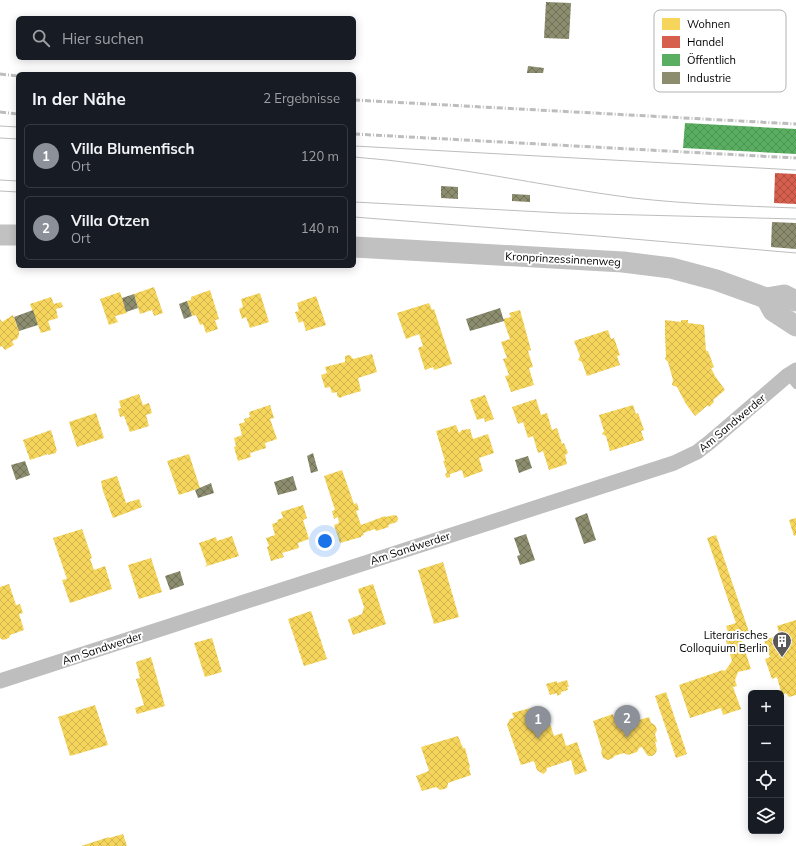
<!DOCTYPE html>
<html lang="de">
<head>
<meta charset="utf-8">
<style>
	:root { --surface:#171b24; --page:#20242c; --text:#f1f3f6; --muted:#9ea1a6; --line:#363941; --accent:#8c9099 }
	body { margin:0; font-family:Mulish,sans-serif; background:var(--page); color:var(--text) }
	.controls { position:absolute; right:12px; bottom:12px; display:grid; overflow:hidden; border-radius:6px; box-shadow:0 2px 10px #0003 }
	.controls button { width:36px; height:36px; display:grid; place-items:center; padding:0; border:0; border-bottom:1px solid var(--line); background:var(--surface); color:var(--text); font:20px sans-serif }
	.you { position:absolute; left:325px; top:541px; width:14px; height:14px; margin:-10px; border:3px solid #fff; border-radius:50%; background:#1a73e8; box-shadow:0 0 0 6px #1a73e833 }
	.badge { display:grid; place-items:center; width:26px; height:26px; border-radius:50%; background:var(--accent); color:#fff; font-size:13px; font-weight:700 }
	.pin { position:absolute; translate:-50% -33px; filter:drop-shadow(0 1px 2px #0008) }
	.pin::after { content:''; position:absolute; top:21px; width:14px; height:12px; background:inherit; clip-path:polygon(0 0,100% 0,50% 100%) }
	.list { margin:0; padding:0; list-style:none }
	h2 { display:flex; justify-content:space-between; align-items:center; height:52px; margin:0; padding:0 16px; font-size:17px }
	h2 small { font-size:13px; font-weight:400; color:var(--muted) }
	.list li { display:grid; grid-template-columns:26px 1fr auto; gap:12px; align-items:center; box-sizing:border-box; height:64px; margin:0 8px 8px; padding:0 8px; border:1px solid var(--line); border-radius:6px }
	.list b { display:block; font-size:15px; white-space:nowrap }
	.list p { margin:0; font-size:13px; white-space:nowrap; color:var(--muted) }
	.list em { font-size:13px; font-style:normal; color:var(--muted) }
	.icon { flex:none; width:22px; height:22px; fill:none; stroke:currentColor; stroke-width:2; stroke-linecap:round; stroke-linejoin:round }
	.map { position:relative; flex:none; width:796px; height:846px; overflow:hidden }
	.search { position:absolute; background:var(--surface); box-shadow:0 2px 10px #0003; left:16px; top:16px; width:340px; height:44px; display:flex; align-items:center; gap:10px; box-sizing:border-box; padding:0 14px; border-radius:6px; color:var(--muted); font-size:15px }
	.panel { position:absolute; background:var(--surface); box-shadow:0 2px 10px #0003; left:16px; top:72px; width:340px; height:196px; border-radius:6px }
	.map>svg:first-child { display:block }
</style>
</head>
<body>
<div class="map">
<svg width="796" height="846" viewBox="0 0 796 846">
	<defs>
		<pattern id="homes-cross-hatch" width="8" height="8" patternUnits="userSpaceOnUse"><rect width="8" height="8" fill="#f6d55c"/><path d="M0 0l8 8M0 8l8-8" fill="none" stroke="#d1b54e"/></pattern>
		<pattern id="shops-cross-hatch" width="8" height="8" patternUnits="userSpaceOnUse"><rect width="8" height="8" fill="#d6604d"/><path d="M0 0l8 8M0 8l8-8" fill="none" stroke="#ab4d3e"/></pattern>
		<pattern id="public-cross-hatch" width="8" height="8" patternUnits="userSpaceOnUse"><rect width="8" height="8" fill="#5aae61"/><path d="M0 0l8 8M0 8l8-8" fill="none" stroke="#4c9452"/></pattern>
		<pattern id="industry-cross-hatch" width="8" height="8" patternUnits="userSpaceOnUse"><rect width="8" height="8" fill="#8c8c6e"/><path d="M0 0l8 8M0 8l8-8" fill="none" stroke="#707058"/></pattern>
	</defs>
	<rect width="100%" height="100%" fill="#fff"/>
	<!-- homes -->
	<g fill="url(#homes-cross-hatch)">
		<path d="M154 287 163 313 154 316 152 310 140 314 134 294Z"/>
		<path d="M210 290 219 319 215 320 218 329 206 333 203 324 200 325 196 315 192 316 187 301 191 300V297Z"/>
		<path d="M120 292 127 313 115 316 118 322 109 325 100 299Z"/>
		<path d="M260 293 269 322 250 328 246 317 242 319 239 309 243 307 241 299Z"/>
		<path d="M316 296 326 325 306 331 303 321 299 323 295 312 299 311 297 303Z"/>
		<path d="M51 297 54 304 61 302 63 307 56 309 58 318 48 321 51 330 41 333 30 304Z"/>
		<path d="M429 303 432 310 434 309 452 364 434 370 433 367 425 370 418 348 423 346 419 334 406 339 397 313Z"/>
		<path d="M520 310 531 350 528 351 533 367 529 368 534 385 511 392 505 376 509 375 503 359 507 358 501 342 510 339 503 319 511 317 509 313Z"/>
		<path d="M13 315 19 331V335L17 339 12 341 14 345 5 350 2 346 0 347V319L2 322Z"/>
		<path d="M665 320 681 322V320H688V323L704 325 706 351H708L714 367 711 368 715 376 725 390 713 400 714 402 709 407 708 405 695 416 686 404 677 387 672 385 673 380 668 362 665 359 666 356 665 336Z"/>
		<path d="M608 330 611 339 614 338 620 355 617 356 620 365 587 376 582 362 578 360 580 356 574 341Z"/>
		<path d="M372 354 377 372 358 378 361 391 344 396 340 398 337 396V392L332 393 330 387 325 388 321 375 327 373 325 367 345 362V356L350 355 353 359Z"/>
		<path d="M139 394 143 405 149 403 152 413 146 415 149 426 130 432 124 416 120 417 118 409 121 408 119 401Z"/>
		<path d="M485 395 494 419 485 422 484 418 477 420 470 400Z"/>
		<path d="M536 399 541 415 547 413 552 430 557 428 562 444 564 443 568 453 565 455 567 464 549 470 543 451 538 453 533 436 528 438 523 422 518 424 512 407Z"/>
		<path d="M270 405 274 418 270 419 277 439 265 443 266 448 250 453 251 457 238 461 234 447 236 446 234 438 242 435 239 424 245 422 244 419 250 417 249 412Z"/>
		<path d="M633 405 636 414 638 413 644 430 641 431 644 440 610 451 606 436 602 434 604 431 599 415Z"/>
		<path d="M96 413 104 438 77 447 69 422Z"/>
		<path d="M456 425 459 433 462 430 470 429 473 439 488 434 494 453 479 458 483 471 464 478 462 470 450 474V477L447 478 445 475 447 472 443 461H445L436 431Z"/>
		<path d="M51 430 57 451H56V453L48 455V454L30 460 23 440Z"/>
		<path d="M189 454 200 488 179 495 167 461Z"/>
		<path d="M342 470 354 504 357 503 359 510 356 511 361 525 385 516 386 517 394 515 397 516 398 519 397 522 388 525 389 527 376 531 375 529 363 533 364 535 361 536V537L340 543 334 525 339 523 338 517 334 519 332 511 335 510 324 476Z"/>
		<path d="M117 476 126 503 139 499 142 507 113 518 103 491 101 481Z"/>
		<path d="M303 505 307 518 303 520 309 539 298 543 299 548 282 553 284 557 271 561 267 547 269 546 266 538 275 535 272 524 278 522 277 520 283 518 281 512Z"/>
		<path d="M796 518V535L794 536 789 520Z"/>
		<path d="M82 529 92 558 90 559 94 570 105 566 112 589 70 603 62 580 67 579 53 538Z"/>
		<path d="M716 535 749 632 740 635 751 669 738 672 735 680 737 686 733 687 741 709 723 715 721 708 690 718 679 685 723 670 725 671 732 661 724 634 728 632 726 626 736 623 707 538Z"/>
		<path d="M232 536 239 556 204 567 207 565 199 543 216 537 217 541Z"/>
		<path d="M151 558 162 592 139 599 128 565Z"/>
		<path d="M443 562 459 617 434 624 418 570Z"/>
		<path d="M9 584 16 605 20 604 23 613 19 614 24 630 10 635 9 638 3 640 0 638V587Z"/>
		<path d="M373 584 386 624 353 635 348 620 349 619 362 614 364 607 358 589Z"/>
		<path d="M311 611 327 659 304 666 288 619Z"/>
		<path d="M796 620V695L789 697 786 693 782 695 777 677 772 679 765 659 770 657 764 640 780 635 777 626Z"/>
		<path d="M212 638 222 672 205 677 194 643Z"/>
		<path d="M151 657 165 706 137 714 135 708 144 705 136 679 140 678 136 662Z"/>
		<path d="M567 680 569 687H567L568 690 561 692V694L557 696V693L550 695 546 684 557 681V683Z"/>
		<path d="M666 692 687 754 676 758 655 696Z"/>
		<path d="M95 705 108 745 70 756 58 717Z"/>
		<path d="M538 706 539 710H541L546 712 554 736 562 733 566 746 577 742 587 771 575 775 571 760 547 768 546 772 543 774 537 770 534 761 521 765 507 725 510 719 514 718 512 713Z"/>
		<path d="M613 714 616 725 628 720 629 723 649 717 651 723 655 725 657 730 655 734 657 742H655L657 750 655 754 652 756H648L645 752 642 747 639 748 637 752 628 755 624 753 614 756 613 758 608 760 603 758 601 752 602 750 593 721Z"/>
		<path d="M458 736 463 748H465L470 767 469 768 471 775 448 783 447 788 440 790 436 787 422 791 416 776 429 771 421 747Z"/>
		<path d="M123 834 127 846H81L109 837V838Z"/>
	</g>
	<!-- shops -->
	<path fill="url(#shops-cross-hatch)" d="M775 173 796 174V204L774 203Z"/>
	<!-- public -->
	<path fill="url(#public-cross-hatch)" d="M685 123 796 129V154L683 148Z"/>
	<!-- industry -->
	<g fill="url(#industry-cross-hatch)">
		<path d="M546 2 571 3 569 39 544 38Z"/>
		<path d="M528 66 544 68 543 73H527Z"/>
		<path d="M441 186 458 187V199L441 198Z"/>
		<path d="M512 194 530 195V202L512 201Z"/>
		<path d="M772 222 796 223V249L771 247Z"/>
		<path d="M134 294 138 308 126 312 122 298Z"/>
		<path d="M187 301 192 316 184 319 179 304Z"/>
		<path d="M500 308 504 321 470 331 466 319Z"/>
		<path d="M33 310 38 325 19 331 14 317Z"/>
		<path d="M313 453 318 471 311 473 307 456Z"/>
		<path d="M528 456 532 468 519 473 515 460Z"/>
		<path d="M25 461 30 475 16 480 11 465Z"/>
		<path d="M293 476 297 490 278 495 274 482Z"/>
		<path d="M211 483 214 493 198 498 195 490Z"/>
		<path d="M587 513 596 540 584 544 575 518Z"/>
		<path d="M526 534 535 560 520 565 517 556 520 555 514 538Z"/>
		<path d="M180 571 184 585 170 590 165 576Z"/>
	</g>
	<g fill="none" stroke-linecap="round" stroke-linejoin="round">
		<!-- lane -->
		<path stroke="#bebebe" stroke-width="8" d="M788 375 796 385"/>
		<!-- street -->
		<path stroke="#bebebe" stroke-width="15" d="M0 681 674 463 697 452 710 442 788 375 796 370"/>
		<!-- secondary -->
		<g stroke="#c1c1c1" stroke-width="21">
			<path d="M0 235H18"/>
			<path d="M354 247 623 262 671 268 716 280 766 298 784 295 796 301"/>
			<path d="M766 298 773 311 796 326"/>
		</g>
		<!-- tram -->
		<g stroke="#bdbdbd" stroke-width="1">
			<path d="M0 126 18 127"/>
			<path d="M0 138 18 139"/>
			<path d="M354 146 796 170"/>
			<path d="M354 157C448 164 540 186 633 198 687 204 742 206 796 208"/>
			<path d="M0 180 18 181"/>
			<path d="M0 191 18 192"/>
			<path d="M354 202 561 213 796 219"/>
			<path d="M354 217 598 236 796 253"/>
		</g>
		<!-- rail -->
		<g stroke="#bdbdbd" stroke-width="3" stroke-dasharray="6 2 1 2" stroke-linecap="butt">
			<path d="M0 74 18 76"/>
			<path d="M354 100 796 124"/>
			<path d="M0 112 18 114"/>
			<path d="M354 134 796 158"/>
		</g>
	</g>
	<!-- icons -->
	<defs>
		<symbol id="building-pin" viewBox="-11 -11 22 30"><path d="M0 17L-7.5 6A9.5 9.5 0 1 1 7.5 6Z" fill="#595959" stroke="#fff"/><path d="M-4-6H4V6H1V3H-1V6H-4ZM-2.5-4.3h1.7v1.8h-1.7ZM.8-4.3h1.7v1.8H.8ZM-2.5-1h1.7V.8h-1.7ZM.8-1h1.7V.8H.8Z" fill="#fff"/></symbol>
	</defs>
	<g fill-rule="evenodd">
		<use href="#building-pin" x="771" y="630" width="22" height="30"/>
	</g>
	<g text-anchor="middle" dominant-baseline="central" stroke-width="4" stroke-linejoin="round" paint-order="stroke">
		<!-- street labels -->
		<g font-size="11" fill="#000" stroke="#fff">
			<text transform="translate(563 259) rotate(3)">Kronprinzessinnenweg</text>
			<text transform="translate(732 423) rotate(-40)">Am Sandwerder</text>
			<text transform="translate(410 548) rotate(-18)">Am Sandwerder</text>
			<text transform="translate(102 648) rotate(-18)">Am Sandwerder</text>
		</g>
		<!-- poi labels -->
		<g font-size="11" fill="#000" stroke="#fff" text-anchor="end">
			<text x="768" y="635">Literarisches<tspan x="768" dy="13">Colloquium Berlin</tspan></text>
		</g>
	</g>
	<!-- legend -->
	<rect x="654" y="10" width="132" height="82" rx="6" fill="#fff" stroke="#b2b2b2" stroke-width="1"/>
	<rect x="662" y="18" width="18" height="12" fill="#f6d55c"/>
	<rect x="662" y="36" width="18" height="12" fill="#d6604d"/>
	<rect x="662" y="54" width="18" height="12" fill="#5aae61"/>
	<rect x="662" y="72" width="18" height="12" fill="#8c8c6e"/>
	<g font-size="11" fill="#000">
		<text x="687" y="28">Wohnen</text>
		<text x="687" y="46">Handel</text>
		<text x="687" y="64">Öffentlich</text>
		<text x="687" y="82">Industrie</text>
	</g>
</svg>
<div class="controls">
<button>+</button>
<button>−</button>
<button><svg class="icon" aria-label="locate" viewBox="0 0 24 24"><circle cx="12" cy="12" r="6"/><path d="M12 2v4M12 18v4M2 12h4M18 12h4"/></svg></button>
<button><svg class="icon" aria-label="layers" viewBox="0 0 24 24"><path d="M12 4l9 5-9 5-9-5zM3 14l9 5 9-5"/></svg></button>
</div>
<div class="you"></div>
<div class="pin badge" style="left:538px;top:739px">1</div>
<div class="pin badge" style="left:627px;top:738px">2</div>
<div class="search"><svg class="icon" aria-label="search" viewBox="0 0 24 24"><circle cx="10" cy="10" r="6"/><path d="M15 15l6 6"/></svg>Hier suchen</div>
<section class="panel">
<h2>In der Nähe<small>2 Ergebnisse</small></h2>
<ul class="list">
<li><span class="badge">1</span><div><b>Villa Blumenfisch</b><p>Ort</p></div><em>120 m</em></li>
<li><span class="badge">2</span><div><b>Villa Otzen</b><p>Ort</p></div><em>140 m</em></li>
</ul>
</section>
</div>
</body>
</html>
